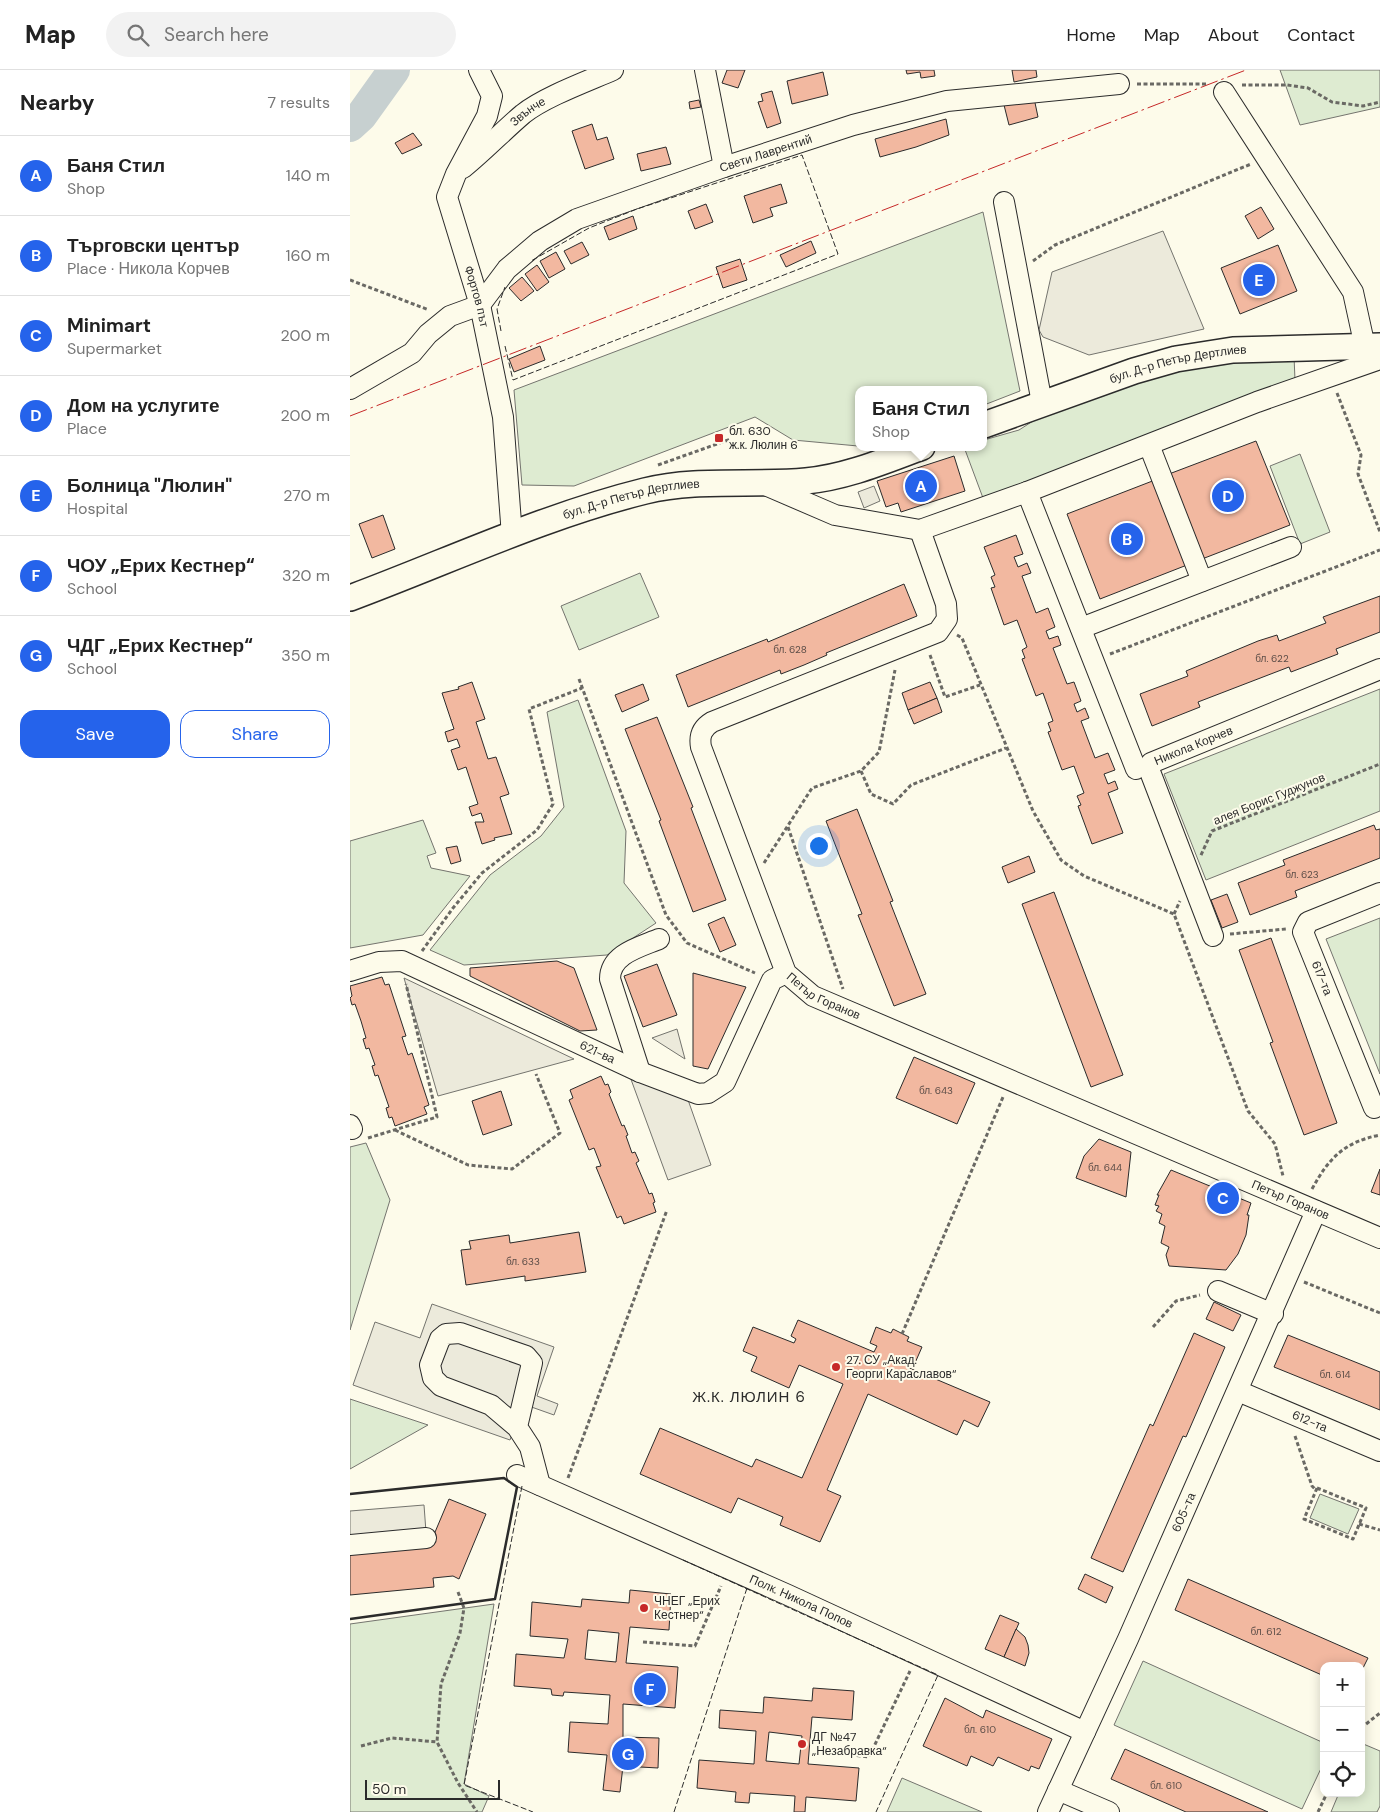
<!DOCTYPE html>
<html lang="en">
<head>
<meta charset="utf-8">
<style>
	:root { --surface:#fff; --page:#f2f2f2; --text:#222; --muted:#767676; --line:#e0e0e0; --accent:#2563eb }
	body { margin:0; font-family:"DM Sans",sans-serif; background:var(--page); color:var(--text) }
	.controls { position:absolute; right:15px; bottom:15px; display:grid; overflow:hidden; border-radius:10px; box-shadow:0 2px 12px #0003 }
	.controls button { width:45px; height:45px; display:grid; place-items:center; padding:0; border:0; border-bottom:1px solid var(--line); background:var(--surface); color:var(--text); font:25px sans-serif }
	.scale { position:absolute; left:15px; bottom:12px; width:135px; box-sizing:border-box; padding-left:5px; border:2px solid #2b2b2b; border-top:0; font-size:14px; line-height:18px; white-space:nowrap; color:#2b2b2b; -webkit-text-stroke:4px #fdfbea; paint-order:stroke }
	.you { position:absolute; left:468px; top:775px; width:18px; height:18px; margin:-12px; border:4px solid #fff; border-radius:50%; background:#1a73e8; box-shadow:0 0 0 8px #1a73e833 }
	.badge { display:grid; place-items:center; width:32px; height:32px; border-radius:50%; background:var(--accent); color:#fff; font-size:16px; font-weight:700 }
	.pin { position:absolute; translate:-50% -50%; border:2px solid #fff; box-shadow:0 1px 5px #0006 }
	.popup { position:absolute; left:505px; top:316px; width:132px; height:65px; box-sizing:border-box; display:grid; place-content:center; border-radius:10px; background:var(--surface); filter:drop-shadow(0 1px 4px #0005); font-size:16px; white-space:nowrap; color:var(--muted) }
	.popup b { font-size:19px; color:var(--text) }
	.popup::after { content:''; position:absolute; left:50%; top:100%; margin-left:-10px; border:10px solid transparent; border-top-color:var(--surface) }
	.list { margin:0; padding:0; list-style:none }
	h2 { display:flex; justify-content:space-between; align-items:center; height:65px; margin:0; padding:0 20px; font-size:21px }
	h2 small { font-size:16px; font-weight:400; color:var(--muted) }
	.list li { display:grid; grid-template-columns:32px 1fr auto; gap:15px; align-items:center; box-sizing:border-box; height:80px; padding:0 20px; border-top:1px solid var(--line) }
	.list b { display:block; font-size:19px; white-space:nowrap }
	.list p { margin:0; font-size:16px; white-space:nowrap; color:var(--muted) }
	.list em { font-size:16px; font-style:normal; color:var(--muted) }
	.actions { display:flex; gap:10px; padding:15px 20px }
	.actions a { flex:1; padding:11px 0; border:1px solid var(--accent); border-radius:15px; text-align:center; font-size:18px; color:var(--accent) }
	.actions .main { background:var(--accent); color:#fff }
	.icon { flex:none; width:28px; height:28px; fill:none; stroke:currentColor; stroke-width:2; stroke-linecap:round; stroke-linejoin:round }
	.map { position:relative; flex:none; width:1030px; height:1742px; overflow:hidden }
	header { display:flex; align-items:center; gap:30px; box-sizing:border-box; height:70px; padding:0 25px; background:var(--surface); border-bottom:1px solid var(--line) }
	header strong { font-size:24px }
	nav { display:flex; gap:28px; margin-inline-start:auto; font-size:18px }
	.search { width:350px; height:45px; background:var(--page); display:flex; align-items:center; gap:12px; box-sizing:border-box; padding:0 18px; border-radius:28px; color:var(--muted); font-size:19px }
	main { display:flex }
	aside { flex:1; background:var(--surface) }
	.map>svg:first-child { display:block }
</style>
</head>
<body>
<header>
<strong>Map</strong>
<div class="search"><svg class="icon" aria-label="search" viewBox="0 0 24 24"><circle cx="10" cy="10" r="6"/><path d="M15 15l6 6"/></svg>Search here</div>
<nav><a>Home</a><a>Map</a><a>About</a><a>Contact</a></nav>
</header>
<main>
<aside>
<h2>Nearby<small>7 results</small></h2>
<ul class="list">
<li><span class="badge">A</span><div><b>Баня Стил</b><p>Shop</p></div><em>140 m</em></li>
<li><span class="badge">B</span><div><b>Търговски център</b><p>Place · Никола Корчев</p></div><em>160 m</em></li>
<li><span class="badge">C</span><div><b>Minimart</b><p>Supermarket</p></div><em>200 m</em></li>
<li><span class="badge">D</span><div><b>Дом на услугите</b><p>Place</p></div><em>200 m</em></li>
<li><span class="badge">E</span><div><b>Болница &quot;Люлин&quot;</b><p>Hospital</p></div><em>270 m</em></li>
<li><span class="badge">F</span><div><b>ЧОУ „Ерих Кестнер“</b><p>School</p></div><em>320 m</em></li>
<li><span class="badge">G</span><div><b>ЧДГ „Ерих Кестнер“</b><p>School</p></div><em>350 m</em></li>
</ul>
<div class="actions"><a class="main">Save</a><a>Share</a></div>
</aside>
<div class="map">
<svg width="1030" height="1742" viewBox="0 0 1030 1742">
	<rect width="100%" height="100%" fill="#fdfbea"/>
	<!-- green -->
	<g fill="#deebd1" stroke="#74746e">
		<path d="M930 0H1030V37L950 55Z"/>
		<path d="M633 142 670 321 634 335V320H508V376L443 370 405 347 224 416 172 415 164 320Z"/>
		<path d="M944 286 945 310 633 428 614 377H634V370L669 360 697 342 828 296Z"/>
		<path d="M950 384 980 462 950 474 920 396Z"/>
		<path d="M290 503 309 547 229 580 211 536Z"/>
		<path d="M1030 619V741L856 810 814 704Z"/>
		<path d="M228 630 276 761 274 813 306 853 257 885 114 895 80 880 140 805 191 766 214 737 197 642Z"/>
		<path d="M73 750 86 783 77 786 81 798 120 806 73 865 0 878V771Z"/>
		<path d="M1030 848V1004L976 869Z"/>
		<path d="M16 1073 40 1130 0 1260V1077Z"/>
		<path d="M0 1329 78 1355 0 1399Z"/>
		<path d="M970 1424 1009 1439 998 1464 960 1448Z"/>
		<path d="M144 1534 114 1714 139 1726 132 1742H0V1554Z"/>
		<path d="M793 1591 974 1673V1692L952 1739 764 1655Z"/>
		<path d="M1011 1673 1030 1681V1736L1027 1742H981L989 1723H1011Z"/>
		<path d="M552 1708 632 1742H537Z"/>
	</g>
	<!-- parking -->
	<g fill="#eceadb" stroke="#74746e">
		<path d="M813 161 854 259 739 285 693 267 689 260 702 202Z"/>
		<path d="M524 416 530 431 514 438 508 422Z"/>
		<path d="M54 908 224 989 88 1026Z"/>
		<path d="M327 959 335 989 302 968Z"/>
		<path d="M279 1004 337 1027 361 1095 318 1110Z"/>
		<path d="M82 1234 204 1277 187 1326 208 1334 204 1345 173 1334 160 1370 3 1315 25 1252 70 1268Z"/>
		<path d="M74 1435 76 1462 0 1468V1441Z"/>
	</g>
	<g fill="none" stroke-linecap="round" stroke-linejoin="round">
		<!-- river -->
		<path stroke="#c7d0d0" stroke-width="32" d="M0 56 11 46 44 0"/>
	</g>
	<!-- building -->
	<g fill="#f2b8a0" stroke="#2b2b2b" fill-rule="evenodd">
		<path d="M377 0H395L388 18 372 13Z"/>
		<path d="M556 0H584L585 6 571 8 570 2 557 4Z"/>
		<path d="M662 0H686L687 7 664 12Z"/>
		<path d="M473 2 478 25 442 34 437 11Z"/>
		<path d="M422 21 431 53 417 58 408 32 413 31 411 24Z"/>
		<path d="M684 28 688 47 659 55 654 35Z"/>
		<path d="M349 30 351 37 340 39 339 32Z"/>
		<path d="M596 49 599 65 566 77 530 87 525 69Z"/>
		<path d="M242 54 247 70 257 67 264 89 235 99 222 61Z"/>
		<path d="M63 63 72 75 52 84 45 73Z"/>
		<path d="M316 77 321 94 291 101 287 84Z"/>
		<path d="M431 114 437 133 420 138 423 146 403 153 394 126Z"/>
		<path d="M356 134 363 152 345 159 338 141Z"/>
		<path d="M911 137 924 159 908 169 895 146Z"/>
		<path d="M283 146 287 159 259 170 254 157Z"/>
		<path d="M461 171 466 183 436 197 430 185Z"/>
		<path d="M232 172 239 185 221 194 214 181Z"/>
		<path d="M928 175 947 221 890 244 871 198Z"/>
		<path d="M206 182 215 199 199 208 190 191Z"/>
		<path d="M390 189 397 210 373 218 366 197Z"/>
		<path d="M187 195 199 212 187 221 175 204Z"/>
		<path d="M172 207 184 221 171 231 159 218Z"/>
		<path d="M190 276 195 290 164 302 159 289Z"/>
		<path d="M906 371 940 455 852 489 819 404Z"/>
		<path d="M604 386 615 421 551 442 548 433 536 437 527 411Z"/>
		<path d="M805 410 837 495 750 529 717 444Z"/>
		<path d="M33 445 45 479 22 488 9 454Z"/>
		<path d="M666 465 673 484 664 487 668 497 677 493 681 503 672 506 686 543 698 538 705 557 696 561 699 569 708 566 711 575 703 578 717 614 724 612 731 631 724 634 727 642 735 638 739 648 731 651 745 688 758 683 765 700 754 704 758 714 765 711 768 719 758 723 773 763 742 774 728 736 731 735 727 726 734 723 724 696 712 700 698 662 701 661 698 653 703 651 693 623 686 626 672 589 675 588 672 580 677 577 667 550 654 555 641 518 645 517 641 507 645 505 634 477Z"/>
		<path d="M554 514 567 546 476 583 477 585 454 595 431 604 430 600 338 637 326 605 417 569 418 572Z"/>
		<path d="M1030 526V562L986 579 988 584 941 602 939 597 848 632 850 637 802 656 790 624 838 606 836 601 908 571 927 565 929 571 976 553 973 547Z"/>
		<path d="M122 612 135 649 126 652 138 689 146 687 159 724 150 727 162 764 144 768 145 770 132 774 125 752H134L131 743 122 746 119 737 128 734 116 697 108 700 101 680 110 677 107 669 98 672 95 662 104 659 92 623 109 619 108 617Z"/>
		<path d="M580 612 587 628 558 640 552 623Z"/>
		<path d="M293 614 299 630 272 642 265 625Z"/>
		<path d="M587 628 592 642 564 654 558 640Z"/>
		<path d="M307 647 343 737 341 738 376 830 343 842 309 751 311 750 275 659Z"/>
		<path d="M507 739 543 831 540 832 576 924 544 936 508 845 512 844 476 751Z"/>
		<path d="M1024 755 1026 760 1030 759V788L945 821 947 827 900 845 888 813 935 795 933 790Z"/>
		<path d="M107 776 111 791 101 794 96 778Z"/>
		<path d="M679 786 685 802 658 813 652 797Z"/>
		<path d="M704 822 773 1005 741 1017 672 834Z"/>
		<path d="M877 824 888 852 872 858 861 830Z"/>
		<path d="M374 847 386 875 370 882 358 854Z"/>
		<path d="M921 868 987 1053 954 1065 920 973 923 972 889 880Z"/>
		<path d="M207 891 224 898 247 960 230 961 120 906V898Z"/>
		<path d="M307 894 327 945 293 957 274 906Z"/>
		<path d="M343 903 396 917 358 999 343 996Z"/>
		<path d="M32 907 35 915 39 914 56 966 52 967 58 985 62 983 79 1035 74 1037 77 1044 45 1056 42 1047 39 1048 36 1038 39 1037 28 1005 25 1006 22 996 25 995 19 978 16 979 13 969 16 968 11 951 5 934 2 935 0 928 2 926 0 916Z"/>
		<path d="M564 987 625 1013 607 1054 546 1028Z"/>
		<path d="M251 1006 255 1015 258 1014 261 1022 259 1024 272 1056 274 1055 278 1065 276 1066 282 1083 285 1082 289 1091 286 1093 298 1121 299 1124 302 1123 305 1132 303 1133 306 1142 274 1154 271 1146 267 1148 246 1097 251 1096 244 1078 239 1080 219 1030 223 1028 220 1020Z"/>
		<path d="M151 1021 162 1055 133 1065 122 1031Z"/>
		<path d="M749 1069 781 1082 776 1127 726 1108 734 1086Z"/>
		<path d="M1030 1099V1125L1021 1122Z"/>
		<path d="M821 1100 901 1133 897 1145H899L896 1165 888 1184 876 1200 819 1196 816 1185 819 1177 811 1173 815 1156 809 1153 812 1144 806 1141 809 1136 805 1135 809 1125H807Z"/>
		<path d="M229 1162 236 1202 175 1211V1206L116 1215 111 1180 121 1179 119 1171 159 1165 160 1173Z"/>
		<path d="M864 1232 891 1245 883 1261 856 1249Z"/>
		<path d="M448 1250 524 1282 527 1276 520 1273 526 1257 541 1263 543 1259 559 1267 557 1271 572 1277 565 1293 560 1290 557 1297 640 1332 628 1357 614 1350 607 1365 518 1324 477 1420 491 1426 470 1472 430 1455 433 1447 388 1428 381 1443 290 1404 310 1358 402 1397 406 1389 452 1408 493 1314 449 1295 439 1318 401 1301 407 1287 393 1281 403 1257 444 1273 446 1269 441 1266Z"/>
		<path d="M844 1263 875 1277 836 1367 833 1366 773 1502 741 1488 800 1354 803 1356Z"/>
		<path d="M938 1265 1030 1302V1340L924 1297Z"/>
		<path d="M99 1429 136 1444 109 1509 103 1506 83 1508 84 1517 0 1525V1482L80 1474Z"/>
		<path d="M735 1504 763 1517 756 1533 728 1519Z"/>
		<path d="M838 1509 1018 1588 1011 1602V1596H974V1606L825 1540Z"/>
		<path d="M280 1520 321 1524 319 1560 280 1557 276 1593 328 1597 325 1638 273 1634V1667L309 1668 308 1698 273 1696 270 1722 253 1720 257 1685 218 1682 220 1652 258 1654 260 1625 214 1622 213 1626 202 1625 201 1619 164 1616 166 1584 214 1588 218 1569 180 1566 182 1532 231 1537 232 1529 279 1533ZM238 1560 269 1563 266 1592 235 1589Z"/>
		<path d="M650 1545 669 1553 654 1587 635 1579Z"/>
		<path d="M666 1559 675 1567 678 1575 679 1583 675 1596 654 1587Z"/>
		<path d="M463 1618 504 1621 502 1650 462 1647 458 1694 509 1698 506 1731 456 1727 455 1742H444L445 1726 400 1723 399 1733 385 1732 386 1722 347 1718 349 1690 404 1694 406 1661 369 1658 370 1640 413 1643 414 1627 462 1631ZM419 1662 452 1666 449 1694 416 1691Z"/>
		<path d="M595 1628 633 1648 636 1640 702 1669 689 1699 681 1696 679 1701 648 1687 643 1696 621 1686 617 1696 573 1676Z"/>
		<path d="M775 1679 918 1742H836L761 1709Z"/>
	</g>
	<g fill="none" stroke-linecap="round" stroke-linejoin="round">
		<defs>
			<g id="minor">
				<path id="s1" d="M129 0 142 26 137 46 106 104 97 127 130 235 153 347 162 466"/>
				<path d="M355 0 374 97"/>
				<path d="M874 22 1003 222 1015 277"/>
				<path id="s2" d="M113 98C134 81 153 61 173 44 194 27 238 11 263 0"/>
				<path d="M654 132 692 333"/>
				<path id="s3" d="M0 319 62 283 78 264 100 246 130 235 157 199 190 171 227 149 374 97 503 55 597 31 769 14"/>
				<path d="M799 375 852 511"/>
				<path d="M413 414 485 445 570 460 677 422 907 332 1030 289"/>
				<path d="M677 422 786 699"/>
				<path id="s4" d="M570 460 596 534 597 549 588 562 362 652C352 658 349 666 351 677L436 903 463 926 1030 1168"/>
				<path d="M731 558 941 477"/>
				<path id="s5" d="M863 866 799 699 801 693 1030 599"/>
				<path id="s6" d="M0 901 29 892 52 891 290 1002 348 1024 358 1023 375 1012 422 910 436 903"/>
				<path d="M290 1002 260 909C260 884 290 877 309 869"/>
				<path d="M1024 1038 953 862 958 852 1030 823"/>
				<path d="M0 1055 2 1059"/>
				<path d="M868 1221 923 1244"/>
				<path id="s7" d="M888 1321 1030 1381"/>
				<path d="M167 1357 182 1293 176 1286 110 1263 96 1264 90 1269 80 1295 83 1308 91 1316 141 1335 167 1357 180 1377 190 1415"/>
				<path id="s8" d="M167 1405 438 1525 735 1662"/>
				<path d="M0 1475 76 1468"/>
				<path d="M708 1720 759 1742"/>
				<path id="s9" d="M698 1742 778 1569 966 1141"/>
			</g>
			<g id="major">
				<path id="s10" d="M634 355 784 301 826 289 883 280 1030 276"/>
				<path id="s11" d="M0 528C97 492 194 446 295 421 347 408 403 416 456 411 497 407 534 391 572 377"/>
			</g>
		</defs>
		<!-- minor casing -->
		<use href="#minor" stroke="#2b2b2b" stroke-width="22"/>
		<!-- major casing -->
		<use href="#major" stroke="#2b2b2b" stroke-width="28"/>
		<!-- path -->
		<g stroke="#6a6964" stroke-width="3" stroke-dasharray="4 2.5" stroke-linecap="butt">
			<path d="M787 14H858"/>
			<path d="M892 15H937L958 18 982 32 1013 36 1030 32"/>
			<path d="M683 191 705 175 901 94"/>
			<path d="M0 210 79 240"/>
			<path d="M987 323 1011 385 1008 404 1030 462"/>
			<path d="M308 395 381 369"/>
			<path d="M607 565 612 568 683 741 711 790 734 806 824 844 898 1041 925 1074 933 1106"/>
			<path d="M760 584 1030 480"/>
			<path d="M580 585 595 627 630 615"/>
			<path d="M229 609 316 845 337 873 405 903"/>
			<path d="M511 701 521 724 543 734 561 715 656 678"/>
			<path d="M438 757 493 919"/>
			<path d="M851 785 862 761 1030 694"/>
			<path d="M414 793 462 718 511 701 529 682 545 600"/>
			<path d="M824 844 830 831"/>
			<path d="M880 864 936 859"/>
			<path d="M72 881 103 838 132 803 187 760 203 734 179 639 232 618"/>
			<path d="M45 1060 118 1095 162 1099 210 1063 186 1004"/>
			<path d="M18 1068 87 1047 56 914"/>
			<path d="M962 1119C979 1088 994 1072 1030 1065"/>
			<path d="M954 1212 1030 1243"/>
			<path d="M803 1257 826 1231 850 1225"/>
			<path d="M552 1264 653 1027"/>
			<path d="M945 1366 962 1416 966 1420"/>
			<path d="M218 1408 317 1140"/>
			<path d="M967 1418 1016 1438 1003 1469 954 1449Z"/>
			<path d="M1009 1454 1030 1460"/>
			<path d="M108 1522 114 1538 110 1563 91 1614 87 1672 108 1713 127 1742"/>
			<path d="M293 1572 345 1576 371 1516"/>
			<path d="M1011 1658 1030 1643"/>
			<path d="M11 1676 42 1668 87 1672"/>
			<path d="M468 1681 519 1687 560 1601"/>
			<path d="M968 1742 977 1723"/>
		</g>
		<!-- minor -->
		<use href="#minor" stroke="#fdfbea" stroke-width="20"/>
		<!-- major -->
		<use href="#major" stroke="#fdfbea" stroke-width="25"/>
		<!-- fence -->
		<g stroke="#2b2b2b" stroke-width="1" stroke-dasharray="6 2.5" stroke-linecap="butt">
			<path d="M151 261 147 239 155 217"/>
			<path d="M155 276 163 310 488 184 452 85 287 139 239 158 181 191"/>
			<path d="M172 1416 114 1715 183 1742"/>
			<path d="M333 1490 588 1605 526 1742"/>
			<path d="M324 1742 397 1518"/>
		</g>
		<!-- wall -->
		<path stroke="#2b2b2b" stroke-width="2.5" d="M0 1424 154 1408 167 1417 145 1529 0 1549"/>
		<!-- power -->
		<path stroke="#c62828" stroke-width="1" stroke-dasharray="18 4 2.5 4" stroke-linecap="butt" d="M0 346 896 0"/>
	</g>
	<!-- markers -->
	<g fill="#c62828" stroke="#fdfbea" stroke-width="2">
		<rect x="364" y="363" width="10" height="10" rx="2.5"/>
		<circle cx="486" cy="1297" r="5"/>
		<circle cx="294" cy="1538" r="5"/>
		<circle cx="452" cy="1674" r="5"/>
	</g>
	<g text-anchor="middle" dominant-baseline="central" stroke-width="4" stroke-linejoin="round" paint-order="stroke">
		<!-- number labels -->
		<g font-size="10" fill="#5d4e48">
			<text x="440" y="579">бл. 628</text>
			<text x="922" y="588">бл. 622</text>
			<text x="952" y="804">бл. 623</text>
			<text x="586" y="1020">бл. 643</text>
			<text x="755" y="1097">бл. 644</text>
			<text x="173" y="1191">бл. 633</text>
			<text x="985" y="1304">бл. 614</text>
			<text x="916" y="1561">бл. 612</text>
			<text x="630" y="1659">бл. 610</text>
			<text x="816" y="1715">бл. 610</text>
		</g>
		<!-- street labels -->
		<g font-size="12" fill="#2b2b2b" stroke="#fdfbea">
			<text stroke="none"><textPath href="#s2" startOffset="86">Звънче</textPath></text>
			<text stroke="none"><textPath href="#s3" startOffset="488">Свети Лаврентий</textPath></text>
			<text stroke="none"><textPath href="#s1" startOffset="244">Фортов път</textPath></text>
			<text stroke="none"><textPath href="#s10" startOffset="204">бул. Д-р Петър Дертлиев</textPath></text>
			<text stroke="none"><textPath href="#s11" startOffset="299">бул. Д-р Петър Дертлиев</textPath></text>
			<text stroke="none"><textPath href="#s5" startOffset="231">Никола Корчев</textPath></text>
			<text transform="translate(919 729) rotate(-22)">алея Борис Гуджунов</text>
			<text transform="translate(972 908) rotate(68)">617-та</text>
			<text stroke="none"><textPath href="#s4" startOffset="668">Петър Горанов</textPath></text>
			<text stroke="none"><textPath href="#s6" startOffset="269">621-ва</textPath></text>
			<text stroke="none"><textPath href="#s4" startOffset="1178">Петър Горанов</textPath></text>
			<text stroke="none"><textPath href="#s7" startOffset="78">612-та</textPath></text>
			<text stroke="none"><textPath href="#s9" startOffset="329">605-та</textPath></text>
			<text stroke="none"><textPath href="#s8" startOffset="311">Полк. Никола Попов</textPath></text>
		</g>
		<!-- poi labels -->
		<g font-size="12" fill="#2b2b2b" stroke="#fdfbea" text-anchor="start">
			<text x="379" y="361">бл. 630<tspan x="379" dy="14">ж.к. Люлин 6</tspan></text>
			<text x="496" y="1290">27. СУ „Акад.<tspan x="496" dy="14">Георги Караславов“</tspan></text>
			<text x="304" y="1531">ЧНЕГ „Ерих<tspan x="304" dy="14">Кестнер“</tspan></text>
			<text x="462" y="1667">ДГ №47<tspan x="462" dy="14">„Незабравка“</tspan></text>
		</g>
		<!-- quarter labels -->
		<g font-size="15" letter-spacing="1" fill="#2b2b2b" stroke="#fdfbea">
			<text x="399" y="1327">Ж.К. ЛЮЛИН 6</text>
		</g>
	</g>
</svg>
<div class="controls">
<button>+</button>
<button>−</button>
<button><svg class="icon" aria-label="locate" viewBox="0 0 24 24"><circle cx="12" cy="12" r="6"/><path d="M12 2v4M12 18v4M2 12h4M18 12h4"/></svg></button>
</div>
<div class="scale">50 m</div>
<div class="you"></div>
<div class="pin badge" style="left:571px;top:416px">A</div>
<div class="popup"><b>Баня Стил</b>Shop</div>
<div class="pin badge" style="left:777px;top:469px">B</div>
<div class="pin badge" style="left:873px;top:1128px">C</div>
<div class="pin badge" style="left:878px;top:426px">D</div>
<div class="pin badge" style="left:909px;top:210px">E</div>
<div class="pin badge" style="left:300px;top:1619px">F</div>
<div class="pin badge" style="left:278px;top:1684px">G</div>
</div>
</main>
</body>
</html>
